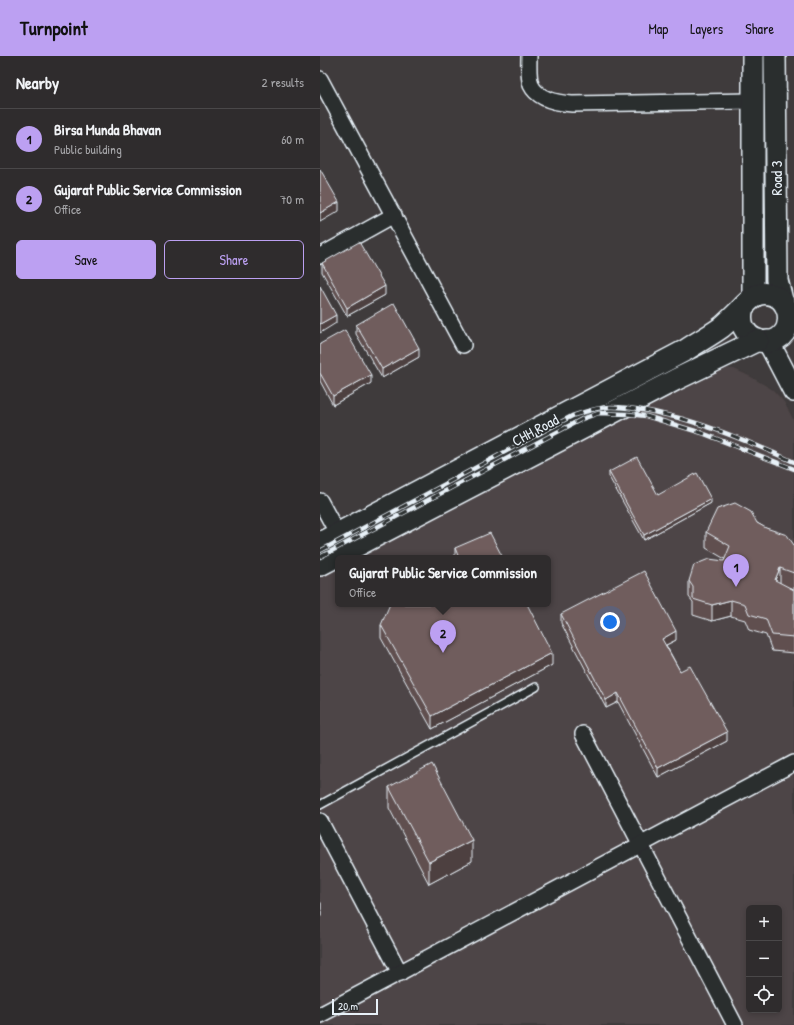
<!DOCTYPE html>
<html lang="en">
<head>
<meta charset="utf-8">
<style>
	:root { --surface:#2f2c2d; --page:#373435; --text:#f1f3f6; --muted:#a7a7aa; --line:#4a4849; --accent:#bca0f2 }
	body { margin:0; font-family:"Patrick Hand",sans-serif; background:var(--page); color:var(--text) }
	.controls { position:absolute; right:12px; bottom:12px; display:grid; overflow:hidden; border-radius:6px; box-shadow:0 2px 6px #0003 }
	.controls button { width:36px; height:36px; display:grid; place-items:center; padding:0; border:0; border-bottom:1px solid var(--line); background:var(--surface); color:var(--text); font:20px sans-serif }
	.scale { position:absolute; left:12px; bottom:10px; width:46px; box-sizing:border-box; padding-left:4px; border:2px solid #e8f1f8; border-top:0; font-size:11px; line-height:14px; white-space:nowrap; color:#e8f1f8; -webkit-text-stroke:3px #2a2d2e; paint-order:stroke }
	.you { position:absolute; left:290px; top:566px; width:14px; height:14px; margin:-10px; border:3px solid #fff; border-radius:50%; background:#1a73e8; box-shadow:0 0 0 6px #1a73e833 }
	.badge { display:grid; place-items:center; width:26px; height:26px; border-radius:50%; background:var(--accent); color:#111; font-size:13px; font-weight:700 }
	.pin { position:absolute; translate:-50% -33px; filter:drop-shadow(0 1px 2px #0008) }
	.pin::after { content:''; position:absolute; top:21px; width:14px; height:12px; background:inherit; clip-path:polygon(0 0,100% 0,50% 100%) }
	.popup { position:absolute; left:15px; top:499px; width:216px; height:52px; box-sizing:border-box; display:grid; place-content:center; border-radius:6px; background:var(--surface); filter:drop-shadow(0 1px 3px #0005); font-size:13px; white-space:nowrap; color:var(--muted) }
	.popup b { font-size:15px; color:var(--text) }
	.popup::after { content:''; position:absolute; left:50%; top:100%; margin-left:-8px; border:8px solid transparent; border-top-color:var(--surface) }
	.list { margin:0; padding:0; list-style:none }
	h2 { display:flex; justify-content:space-between; align-items:center; height:52px; margin:0; padding:0 16px; font-size:17px }
	h2 small { font-size:13px; font-weight:400; color:var(--muted) }
	.list li { display:grid; grid-template-columns:26px 1fr auto; gap:12px; align-items:center; box-sizing:border-box; height:60px; padding:0 16px; border-top:1px solid var(--line) }
	.list b { display:block; font-size:15px; white-space:nowrap }
	.list p { margin:0; font-size:13px; white-space:nowrap; color:var(--muted) }
	.list em { font-size:13px; font-style:normal; color:var(--muted) }
	.actions { display:flex; gap:8px; padding:12px 16px }
	.actions a { flex:1; padding:9px 0; border:1px solid var(--accent); border-radius:6px; text-align:center; font-size:14px; color:var(--accent) }
	.actions .main { background:var(--accent); color:#111 }
	.icon { flex:none; width:22px; height:22px; fill:none; stroke:currentColor; stroke-width:2; stroke-linecap:round; stroke-linejoin:round }
	.map { position:relative; flex:none; width:474px; height:969px; overflow:hidden }
	header { display:flex; align-items:center; gap:24px; box-sizing:border-box; height:56px; padding:0 20px; background:var(--accent); color:#111 }
	header strong { font-size:19px }
	nav { display:flex; gap:22px; margin-inline-start:auto; font-size:14px }
	main { display:flex }
	aside { flex:1; background:var(--surface) }
	.map>svg:first-child { display:block }
</style>
</head>
<body>
<header>
<strong>Turnpoint</strong>
<nav><a>Map</a><a>Layers</a><a>Share</a></nav>
</header>
<main>
<aside>
<h2>Nearby<small>2 results</small></h2>
<ul class="list">
<li><span class="badge">1</span><div><b>Birsa Munda Bhavan</b><p>Public building</p></div><em>60 m</em></li>
<li><span class="badge">2</span><div><b>Gujarat Public Service Commission</b><p>Office</p></div><em>70 m</em></li>
</ul>
<div class="actions"><a class="main">Save</a><a>Share</a></div>
</aside>
<div class="map">
<svg width="474" height="969" viewBox="0 0 474 969">
	<rect width="100%" height="100%" fill="#3f3b3c"/>
	<filter id="ink" filterUnits="userSpaceOnUse"><feTurbulence type="fractalNoise" baseFrequency=".025" numOctaves="2"/><feDisplacementMap in="SourceGraphic" scale="8" xChannelSelector="R" yChannelSelector="G"/><feConvolveMatrix kernelMatrix="1 2 1 2 8 2 1 2 1" color-interpolation-filters="sRGB"/></filter>
	<g filter="url(#ink)">
		<!-- built -->
		<path fill="#4e4546" fill-rule="evenodd" d="M385 311 414 313 431 321 453 334 464 346 474 365V969H0V519L18 510V548H228V502H32ZM429 852H459V954H429Z"/>
		<g fill="none" stroke-linecap="round" stroke-linejoin="round">
			<defs>
				<path id="lane" d="M0 749 216 631"/>
				<g id="street">
					<path d="M209 0C209 9 208 20 211 29 218 44 238 47 252 48L433 45"/>
					<path d="M0 23 143 289"/>
					<path d="M0 200 74 159"/>
					<path d="M0 445 22 486"/>
					<path d="M263 678 415 969"/>
					<path d="M0 765 80 917"/>
					<path d="M0 959 474 707"/>
				</g>
				<g id="secondary">
					<path d="M433 0V240"/>
					<path d="M455 0 457 224 462 244"/>
					<path d="M448 285 474 335"/>
					<path d="M0 487 366 294C378 286 391 279 402 271 409 265 416 258 422 252 432 242 437 234 453 239 459 241 464 246 466 251 469 257 469 265 467 272 455 298 413 285 423 251"/>
					<path d="M0 509 355 324 438 284"/>
				</g>
			</defs>
			<!-- lane casing -->
			<use href="#lane" stroke="#e8f1f8" stroke-width="10"/>
			<!-- street casing -->
			<use href="#street" stroke="#e8f1f8" stroke-width="18"/>
			<!-- secondary casing -->
			<use href="#secondary" stroke="#e8f1f8" stroke-width="24"/>
			<!-- lane -->
			<use href="#lane" stroke="#2a2d2e" stroke-width="7"/>
			<!-- street -->
			<use href="#street" stroke="#2a2d2e" stroke-width="15"/>
			<!-- secondary -->
			<use href="#secondary" stroke="#2a2d2e" stroke-width="21"/>
			<defs>
				<g id="rail">
					<path d="M0 495 252 360C264 356 277 351 291 351 315 351 339 357 363 363 401 374 437 389 474 406"/>
					<path d="M0 501 262 363 279 357 307 358 326 360 382 377 474 413"/>
				</g>
			</defs>
			<!-- rail casing -->
			<use href="#rail" stroke="#e8f1f8" stroke-width="4.5"/>
			<!-- rail -->
			<use href="#rail" stroke="#2a2d2e" stroke-width="3" stroke-dasharray="9" stroke-linecap="butt"/>
		</g>
		<!-- wall -->
		<g fill="#605050" stroke="#e8f1f8">
			<path d="M2 207 65 239 27 260 2 216Z"/>
			<path d="M36 269 99 301 62 322 36 278Z"/>
			<path d="M0 288 51 327 13 349 0 325Z"/>
			<path d="M289 416 338 439 391 447 324 484 289 421Z"/>
			<path d="M437 467 474 489V533L467 531 474 534V597L452 595 446 579 429 574 425 564 411 560 392 565 373 559V546L369 541V525L404 505 405 503 386 492V476Z"/>
			<path d="M135 492 183 502H135Z"/>
			<path d="M241 558 356 584 346 589 360 615 407 685 338 721 298 646 286 652 241 567Z"/>
			<path d="M61 569 232 609 112 673 61 582Z"/>
			<path d="M69 731 152 805 109 828 69 752Z"/>
		</g>
		<!-- shaded-wall -->
		<g fill="#4e4141" stroke="#e8f1f8">
			<path d="M19 146V155L0 166V157Z"/>
			<path d="M65 230V239L27 260V252Z"/>
			<path d="M16 259V267L0 277V268Z"/>
			<path d="M99 292V301L62 322V313Z"/>
			<path d="M51 319V327L13 349V340Z"/>
			<path d="M391 443V447L324 484V479Z"/>
			<path d="M460 512V528L455 524Z"/>
			<path d="M411 544V560L392 565V549Z"/>
			<path d="M356 575V584L342 591V583Z"/>
			<path d="M232 597V609L112 673V660Z"/>
			<path d="M298 637V646L286 652V644Z"/>
			<path d="M407 676V685L338 721V712Z"/>
			<path d="M152 784V805L109 828V806Z"/>
			<rect x="0" y="847" width="1" height="13"/>
		</g>
		<!-- building -->
		<g fill="#705d5d" stroke="#e8f1f8">
			<path d="M0 113 19 146 0 157Z"/>
			<path d="M39 186 65 230 27 252 2 207Z"/>
			<path d="M0 230 16 259 0 268Z"/>
			<path d="M74 247 99 292 62 313 36 269Z"/>
			<path d="M25 274 51 319 13 340 0 317V288Z"/>
			<path d="M317 401 338 439 377 417 391 443 324 479 289 416Z"/>
			<path d="M415 447 431 456 437 467 446 472 467 479 474 489V517L460 512 455 524 474 534V581L452 579 446 563 429 558 425 548 411 544 392 549 373 543V531L369 525 374 509 389 503 404 505 410 490 386 476 397 453Z"/>
			<path d="M170 477 183 502H139L135 492Z"/>
			<path d="M324 515 356 575 342 583 360 615 370 610 407 676 338 712 298 637 286 644 241 558Z"/>
			<path d="M70 548H207L232 597 112 660 61 569Z"/>
			<path d="M112 708 152 784 109 806 69 731Z"/>
		</g>
	</g>
	<g text-anchor="middle" dominant-baseline="central" stroke-width="3.5" stroke-linejoin="round" paint-order="stroke">
		<!-- street labels -->
		<g font-size="15" fill="#e8f1f8" stroke="#2a2d2e">
			<text transform="translate(456 122) rotate(-90)">Road 3</text>
			<text transform="translate(215 374) rotate(-28)">CHH Road</text>
		</g>
	</g>
</svg>
<div class="controls">
<button>+</button>
<button>−</button>
<button><svg class="icon" aria-label="locate" viewBox="0 0 24 24"><circle cx="12" cy="12" r="6"/><path d="M12 2v4M12 18v4M2 12h4M18 12h4"/></svg></button>
</div>
<div class="scale">20 m</div>
<div class="you"></div>
<div class="pin badge" style="left:416px;top:531px">1</div>
<div class="pin badge" style="left:123px;top:597px">2</div>
<div class="popup"><b>Gujarat Public Service Commission</b>Office</div>
</div>
</main>
</body>
</html>
